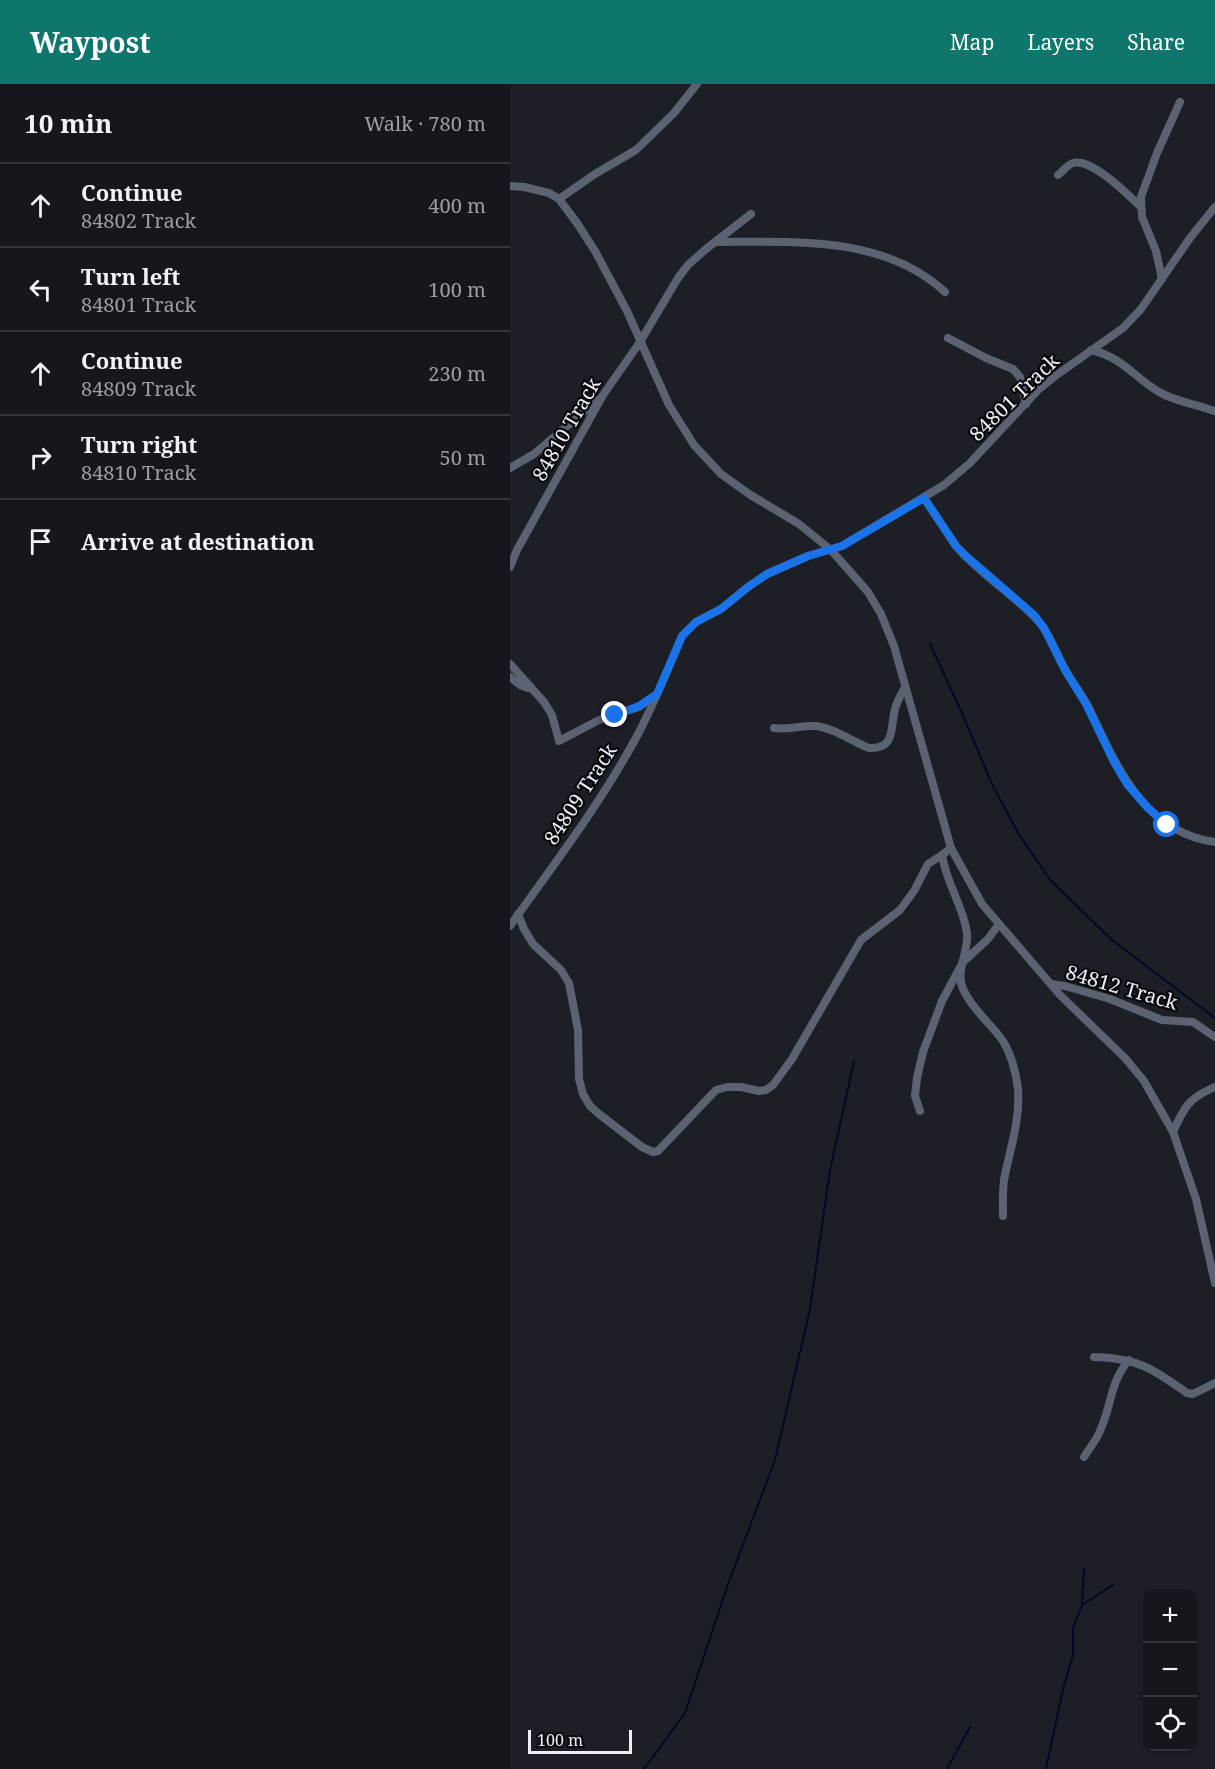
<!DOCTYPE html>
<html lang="en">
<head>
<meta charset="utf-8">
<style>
	:root { --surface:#15171c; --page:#222429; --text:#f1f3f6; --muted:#9d9fa3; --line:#34363b; --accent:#0f766e }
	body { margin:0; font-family:"Noto Serif",serif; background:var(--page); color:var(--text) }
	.controls { position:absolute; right:18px; bottom:18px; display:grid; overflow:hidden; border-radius:12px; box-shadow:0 2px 4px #0004 }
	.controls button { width:54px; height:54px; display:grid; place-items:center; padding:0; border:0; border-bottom:2px solid var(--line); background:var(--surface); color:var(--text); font:30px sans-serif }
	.scale { position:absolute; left:18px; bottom:15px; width:104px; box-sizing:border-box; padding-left:6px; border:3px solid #edeff3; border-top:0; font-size:16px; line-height:21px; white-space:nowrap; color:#edeff3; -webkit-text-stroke:4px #08090c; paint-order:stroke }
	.stop { position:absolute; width:18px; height:18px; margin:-14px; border:4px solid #1a73e8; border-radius:50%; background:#fff }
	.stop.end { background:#1a73e8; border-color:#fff; box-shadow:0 2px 6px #0008 }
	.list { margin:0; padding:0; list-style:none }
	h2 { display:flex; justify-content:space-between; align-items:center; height:78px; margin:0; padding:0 24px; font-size:26px }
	h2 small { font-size:20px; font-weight:400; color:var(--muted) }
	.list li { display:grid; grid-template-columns:39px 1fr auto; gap:18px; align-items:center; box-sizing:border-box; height:84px; padding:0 24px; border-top:2px solid var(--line) }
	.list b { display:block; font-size:22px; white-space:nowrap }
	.list p { margin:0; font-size:20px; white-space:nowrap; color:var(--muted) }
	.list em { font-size:20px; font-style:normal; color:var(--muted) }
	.icon { flex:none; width:33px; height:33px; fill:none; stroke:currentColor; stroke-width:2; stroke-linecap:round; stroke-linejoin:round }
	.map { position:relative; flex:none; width:705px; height:1685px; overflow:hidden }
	header { display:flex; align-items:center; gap:36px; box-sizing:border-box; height:84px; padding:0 30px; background:var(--accent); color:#fff }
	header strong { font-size:28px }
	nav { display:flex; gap:33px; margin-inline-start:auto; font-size:21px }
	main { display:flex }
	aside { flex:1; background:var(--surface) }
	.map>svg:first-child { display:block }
</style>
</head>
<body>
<header>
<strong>Waypost</strong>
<nav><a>Map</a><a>Layers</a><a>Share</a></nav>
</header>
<main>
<aside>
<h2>10 min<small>Walk · 780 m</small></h2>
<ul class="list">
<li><svg class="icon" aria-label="ahead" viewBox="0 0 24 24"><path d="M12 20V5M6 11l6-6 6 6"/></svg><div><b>Continue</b><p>84802 Track</p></div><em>400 m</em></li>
<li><svg class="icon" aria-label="left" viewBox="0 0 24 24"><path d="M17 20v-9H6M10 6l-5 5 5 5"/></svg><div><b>Turn left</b><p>84801 Track</p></div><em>100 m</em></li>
<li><svg class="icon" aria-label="ahead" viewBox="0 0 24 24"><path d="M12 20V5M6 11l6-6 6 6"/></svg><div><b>Continue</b><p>84809 Track</p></div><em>230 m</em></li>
<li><svg class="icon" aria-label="right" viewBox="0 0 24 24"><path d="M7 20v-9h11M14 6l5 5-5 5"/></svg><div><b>Turn right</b><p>84810 Track</p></div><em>50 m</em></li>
<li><svg class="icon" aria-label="arrive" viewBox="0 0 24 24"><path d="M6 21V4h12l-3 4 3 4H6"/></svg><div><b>Arrive at destination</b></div></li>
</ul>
</aside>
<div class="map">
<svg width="705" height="1685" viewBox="0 0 705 1685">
	<rect width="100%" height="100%" fill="#1c1f26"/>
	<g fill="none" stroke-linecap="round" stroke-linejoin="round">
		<!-- stream -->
		<g stroke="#020926" stroke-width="2">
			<path d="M420 560 452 629 482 700 508 749 541 797 602 856 705 934"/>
			<path d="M572 1521 574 1485"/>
			<path d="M134 1685 175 1629 218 1500 265 1376 300 1225 320 1086 344 977"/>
			<path d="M437 1685 460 1643"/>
			<path d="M536 1685 553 1605 563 1571V1544L572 1521 603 1501"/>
		</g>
		<!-- minor -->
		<g stroke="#5b6373" stroke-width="8">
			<path d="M548 91C553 87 557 81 563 79 582 74 617 110 630 122"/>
			<path d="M0 102 14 103 39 109 49 115 67 139 85 167 117 227 159 321 184 361 211 390 239 410 289 440 321 466 358 508 371 530 384 562 441 764 472 820 550 911 615 974 634 997 663 1048 686 1115 705 1199"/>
			<path d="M49 115 85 90 126 66 164 29 187 0"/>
			<path d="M205 158C283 158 374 151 435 208"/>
			<path d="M652 195 646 167 632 133 631 113 647 69 670 18"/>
			<path d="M438 254 476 274 503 285 510 293 516 320"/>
			<path d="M581 266C612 273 624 293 649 308 666 318 686 320 704 327"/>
			<path d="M0 384 24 370 88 316"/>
			<path d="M414 414 446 462 455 472C468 484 480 495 493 505 507 517 522 528 533 543 542 556 548 573 556 587 563 599 571 610 578 622 606 680 632 748 705 758"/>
			<path d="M0 483 7 466 93 311 130 258 168 194 178 181 196 165 241 130"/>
			<path d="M0 580 34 618 42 631 49 657 89 636 129 623 146 611"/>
			<path d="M0 593 10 601 18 604"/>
			<path d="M264 644C280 646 291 641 306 642 324 644 343 658 359 664 386 665 380 644 385 625 387 617 391 611 395 603"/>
			<path d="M441 764 432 771C436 799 453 821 457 849 459 869 444 888 454 907 463 926 481 940 493 957 501 970 506 990 508 1005 510 1037 501 1061 495 1091 492 1103 493 1118 493 1132"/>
			<path d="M8 830 14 845 23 860 51 886 59 899 68 946 69 995 73 1010 80 1022 89 1030 132 1063 143 1068 148 1067 206 1006 217 1003H231L249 1007 256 1006 263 1001 282 975 351 856 390 826 404 807 418 780 432 771"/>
			<path d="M0 842C44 780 91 719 127 652 144 620 158 586 172 552L186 538 211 525 238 503 257 490 298 472 332 462 434 401 460 379 528 306 548 290 613 244 631 225 680 154 705 123"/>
			<path d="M541 900 555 902 600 915 652 936 683 938 705 953"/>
			<path d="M410 1027 405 1012 407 994 413 968 432 917 453 878 478 855 489 840"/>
			<path d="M663 1048C674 1023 679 1014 705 1003"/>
			<path d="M584 1273C627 1274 642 1284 677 1309L683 1310 705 1299"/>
			<path d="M574 1373C579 1365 585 1358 589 1349 602 1323 599 1299 619 1276"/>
		</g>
	</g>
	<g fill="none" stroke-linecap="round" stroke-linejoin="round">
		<!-- route -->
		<path stroke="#1a73e8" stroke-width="8" d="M105 631 129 622 147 610 172 552 186 538 211 525 238 503 257 490 298 472 332 462 414 414 446 462 456 472 524 531 534 544 555 586 576 620 604 678 617 700 638 724 657 741"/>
	</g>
	<g text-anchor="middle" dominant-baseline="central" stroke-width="4.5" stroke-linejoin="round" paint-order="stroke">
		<!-- street labels -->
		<g font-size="20" fill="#edeff3" stroke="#08090c">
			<text transform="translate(504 313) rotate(-44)">84801 Track</text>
			<text transform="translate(56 345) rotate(-60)">84810 Track</text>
			<text transform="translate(70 710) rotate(-57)">84809 Track</text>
			<text transform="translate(612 903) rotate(16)">84812 Track</text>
		</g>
	</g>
</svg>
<div class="controls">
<button>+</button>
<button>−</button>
<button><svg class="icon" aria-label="locate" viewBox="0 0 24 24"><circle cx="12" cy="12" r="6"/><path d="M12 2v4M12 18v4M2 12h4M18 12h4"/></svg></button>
</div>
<div class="scale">100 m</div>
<div class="stop" style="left:657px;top:741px"></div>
<div class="stop end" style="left:105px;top:631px"></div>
</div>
</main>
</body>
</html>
